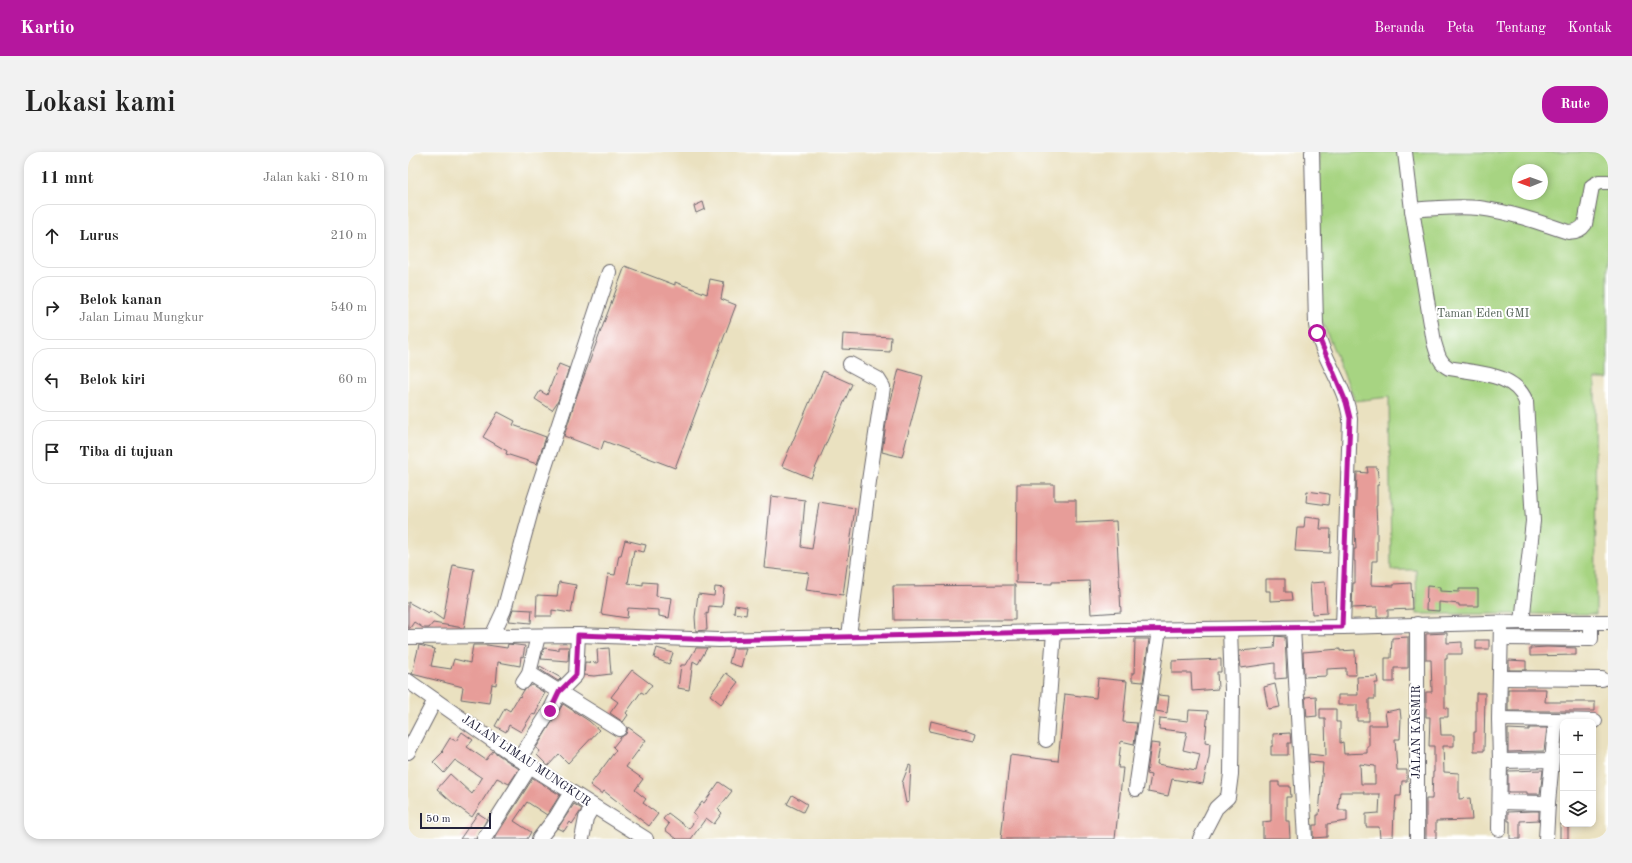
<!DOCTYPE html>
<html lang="id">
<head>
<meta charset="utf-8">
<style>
	:root { --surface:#fff; --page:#f2f2f2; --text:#222; --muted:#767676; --line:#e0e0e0; --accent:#b5179e }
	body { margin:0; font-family:"Old Standard TT",serif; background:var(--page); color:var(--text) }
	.controls { position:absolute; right:12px; bottom:12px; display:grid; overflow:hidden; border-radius:8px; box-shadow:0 2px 6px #0003 }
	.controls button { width:36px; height:36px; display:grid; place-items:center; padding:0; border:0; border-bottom:1px solid var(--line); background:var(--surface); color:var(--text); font:20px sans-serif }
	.compass { position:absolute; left:1104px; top:12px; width:36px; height:36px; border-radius:50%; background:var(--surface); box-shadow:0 2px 6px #0003; rotate:269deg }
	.scale { position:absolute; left:12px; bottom:10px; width:71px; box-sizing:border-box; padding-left:4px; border:2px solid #22223b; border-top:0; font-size:11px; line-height:14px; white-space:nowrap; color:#22223b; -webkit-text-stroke:3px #fff; paint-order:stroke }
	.stop { position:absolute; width:12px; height:12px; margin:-9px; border:3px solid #b5179e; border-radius:50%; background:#fff }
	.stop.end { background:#b5179e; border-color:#fff; box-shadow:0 1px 4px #0008 }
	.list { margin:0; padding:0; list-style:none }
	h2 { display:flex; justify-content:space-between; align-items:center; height:52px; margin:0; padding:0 16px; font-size:17px }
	h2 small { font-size:13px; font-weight:400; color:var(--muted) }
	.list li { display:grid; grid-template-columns:26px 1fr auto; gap:12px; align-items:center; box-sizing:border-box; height:64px; margin:0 8px 8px; padding:0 8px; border:1px solid var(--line); border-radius:16px }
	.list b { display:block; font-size:15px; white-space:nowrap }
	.list p { margin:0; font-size:13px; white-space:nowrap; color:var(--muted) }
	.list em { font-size:13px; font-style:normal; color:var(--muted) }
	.icon { flex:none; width:22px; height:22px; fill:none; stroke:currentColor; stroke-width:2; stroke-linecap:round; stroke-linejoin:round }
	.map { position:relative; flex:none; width:1200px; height:687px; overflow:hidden; border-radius:16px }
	header { display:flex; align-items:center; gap:24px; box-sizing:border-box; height:56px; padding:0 20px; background:var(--accent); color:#fff }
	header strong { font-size:19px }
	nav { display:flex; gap:22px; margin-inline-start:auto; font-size:14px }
	.intro { display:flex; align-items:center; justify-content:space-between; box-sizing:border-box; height:96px; padding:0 24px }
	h1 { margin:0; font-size:28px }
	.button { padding:10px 18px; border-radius:16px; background:var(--accent); color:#fff; font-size:14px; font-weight:700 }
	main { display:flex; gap:24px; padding:0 24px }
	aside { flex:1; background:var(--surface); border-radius:16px; box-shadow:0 2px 6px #0003 }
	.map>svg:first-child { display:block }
</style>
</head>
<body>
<header>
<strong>Kartio</strong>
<nav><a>Beranda</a><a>Peta</a><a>Tentang</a><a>Kontak</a></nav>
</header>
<div class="intro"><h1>Lokasi kami</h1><a class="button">Rute</a></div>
<main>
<aside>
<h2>11 mnt<small>Jalan kaki · 810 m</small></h2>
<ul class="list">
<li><svg class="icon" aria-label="ahead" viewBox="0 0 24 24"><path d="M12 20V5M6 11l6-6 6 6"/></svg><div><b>Lurus</b></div><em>210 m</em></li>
<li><svg class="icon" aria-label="right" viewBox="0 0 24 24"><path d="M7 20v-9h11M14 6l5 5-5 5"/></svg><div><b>Belok kanan</b><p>Jalan Limau Mungkur</p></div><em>540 m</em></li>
<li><svg class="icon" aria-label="left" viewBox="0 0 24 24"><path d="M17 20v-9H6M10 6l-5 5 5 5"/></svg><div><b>Belok kiri</b></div><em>60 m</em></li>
<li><svg class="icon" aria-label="arrive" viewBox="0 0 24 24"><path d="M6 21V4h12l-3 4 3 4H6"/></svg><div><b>Tiba di tujuan</b></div></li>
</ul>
</aside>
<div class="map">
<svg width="1200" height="687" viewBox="0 0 1200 687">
	<rect width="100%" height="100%" fill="#fff"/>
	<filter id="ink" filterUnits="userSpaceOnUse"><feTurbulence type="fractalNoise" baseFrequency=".025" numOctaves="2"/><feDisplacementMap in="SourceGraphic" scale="8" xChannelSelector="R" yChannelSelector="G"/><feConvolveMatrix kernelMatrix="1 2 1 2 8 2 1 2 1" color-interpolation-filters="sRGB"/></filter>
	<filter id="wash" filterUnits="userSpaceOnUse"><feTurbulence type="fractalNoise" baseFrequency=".012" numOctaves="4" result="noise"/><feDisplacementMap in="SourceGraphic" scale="16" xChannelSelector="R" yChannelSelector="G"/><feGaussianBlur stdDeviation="0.9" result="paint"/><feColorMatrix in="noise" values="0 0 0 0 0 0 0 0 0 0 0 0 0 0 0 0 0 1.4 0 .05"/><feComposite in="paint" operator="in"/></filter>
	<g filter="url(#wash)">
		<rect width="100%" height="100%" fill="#eae1c0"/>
		<!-- green -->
		<path fill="#a7d482" stroke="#647b5e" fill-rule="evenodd" d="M911 0H1200V227H1187L1188 462H1009L1008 418H983L981 245 947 249 911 162ZM1110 18H1134V42H1110Z"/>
		<g id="blocks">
			<!-- building -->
			<g fill="#e79d99" fill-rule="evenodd">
				<path d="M295 50 297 57 288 61 286 54Z"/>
				<path d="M217 114 267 133V130L299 142 302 127 316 130 313 147 328 153 267 316 196 289 193 298 156 284 169 243Z"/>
				<path d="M435 182 483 185 482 200 434 197Z"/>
				<path d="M151 212 161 216 150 249 144 258 127 247 132 239 139 243Z"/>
				<path d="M491 217 515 224 494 305 474 300 479 264Z"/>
				<path d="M415 219 444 232 403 326 374 314Z"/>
				<path d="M90 260 107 269 105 273 138 285 129 312 98 302 99 299 75 285Z"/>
				<path d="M959 315H969L971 333H969V354H968L969 374V409H964L963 433 986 434V432L1003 431 1004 457 980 458V465H969V455L944 456 945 431H947V409H946V397H948L947 376 949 320 960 321Z"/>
				<path d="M609 332H646V348H668V371L708 369 713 460 683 462 681 429 644 430V432L608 431Z"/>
				<path d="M899 339 921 342 920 353 898 350Z"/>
				<path d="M363 344 397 348 393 395 404 397 411 350 447 356 435 443 398 438 401 421 356 416Z"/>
				<path d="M897 365 913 367 912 377H923L922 401 887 399 889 376H896Z"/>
				<path d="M217 388 238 393 236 400 226 398 220 431 235 433V430L249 431 248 444 264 446 261 466 251 464V458L220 456 219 466 193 462 200 422 207 423 211 403H213Z"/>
				<path d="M45 413 66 417 56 476 25 471 21 476H15L6 470 2 476H0V450L20 461 22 459 35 468Z"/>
				<path d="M858 427H877V440H883L884 448 862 449V439H858Z"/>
				<path d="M151 430 168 433 163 461 144 458V464H128L129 443 149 444Z"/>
				<path d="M917 430 919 461 904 462 902 431Z"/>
				<path d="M607 433V468H486L485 434Z"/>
				<path d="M1019 434 1032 435V439L1051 440V437H1070V454H1051V452L1031 450V459L1018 458Z"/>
				<path d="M307 435 316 436 314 455 301 454 300 462 298 461 299 478 288 479 287 465 290 442 306 444Z"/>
				<path d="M327 453 339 455 338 463 326 461Z"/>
				<path d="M105 457 124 458 123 471 101 469Z"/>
				<path d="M1039 481V491L1054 490V502H1039V507H1037V556H1040V565H1032L1033 583H1046V594H1035L1036 620 1051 621V647L1062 646 1064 668 1028 669V687H1018V647H1024L1025 620H1026V594H1021L1022 565H1018V540H1024L1023 508H1018V482Z"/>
				<path d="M867 484 877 485 879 526 867 527V511L833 516 831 499 866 496Z"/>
				<path d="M1000 485V516H986V530H977V506H983L984 486Z"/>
				<path d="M727 487H741L735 530 724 529V521H726Z"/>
				<rect x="1068" y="488" width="13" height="9"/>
				<path d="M100 492 117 494 115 505 113 504 112 514 90 510 88 533 84 532 81 551 53 547 55 535 4 522 11 493 27 497 23 514 43 517 46 507 62 511 65 493H79L99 496Z"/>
				<path d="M150 495H161L160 509 133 507 136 496 150 498Z"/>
				<path d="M1139 495 1168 496V503L1122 504V496Z"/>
				<path d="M201 496 203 522 186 524 176 523 177 510 190 511 189 497Z"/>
				<path d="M249 496 265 501 261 512 246 506Z"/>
				<path d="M288 496H299L290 512 285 509 281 538 270 536 273 513H278Z"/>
				<path d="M325 496H338L333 515 321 511Z"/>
				<path d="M932 497V499L947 498 948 523H938V516L919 517V524L896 525 895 500Z"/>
				<path d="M813 507V520H809L810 537 784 539 783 521H764V509Z"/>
				<path d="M1101 508 1118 509V518H1101Z"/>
				<path d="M132 514 153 526 150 529 131 517Z"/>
				<path d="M224 518 244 533 237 542 233 540 218 561 220 563 215 570 202 561 210 550 203 545Z"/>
				<path d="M318 521 330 530 313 552 302 543Z"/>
				<path d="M969 524 970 531H967V547H961V569H949V553H930V543H950L949 525Z"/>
				<path d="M690 526 719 529 715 570 729 571 726 592 713 589 710 616H715L707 687H593L602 603 650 609 657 542 688 546Z"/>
				<path d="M867 532 872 555 860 557 856 535Z"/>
				<path d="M124 533 137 541 130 553 131 554 127 563 124 562 113 580 101 573 98 580 87 574 97 556 102 559 111 544 112 545 116 538Z"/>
				<path d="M1100 537H1138L1137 550H1187V559H1100Z"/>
				<path d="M1068 541H1077L1076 599H1066V580H1068Z"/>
				<path d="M750 543 761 544 759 561 748 559Z"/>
				<path d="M908 544 909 564 899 565 897 545Z"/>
				<path d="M155 552 181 569 191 578 160 611 151 602 140 614 129 603 132 599 128 596Z"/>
				<path d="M912 557H928V570H932V591L935 590 936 602 959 601V594H961V573H979L977 560 992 557 993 567 992 587H987L989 618H999V629H994L993 644H988L987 659H986L985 685 972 686 971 675H958V662L971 661 972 642H956V640H932L930 658H939V669L919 672V685L905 686V673H909V663H911L915 611 901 610V602L918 604 917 566H912ZM952 612 967 614V632H953Z"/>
				<path d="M781 558 800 559 797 590 802 591 801 605 795 632 764 627 760 644 740 640 743 623 739 622 743 591 752 592 749 612 788 619 792 602 775 598 779 580 751 577 752 566 780 569Z"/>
				<path d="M523 569 559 578 567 581 565 589 521 579Z"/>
				<path d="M220 575 238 588 218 615 235 627 227 638 238 647 235 651 250 662 241 674 196 639 194 642 182 633 208 598 205 595 213 585 218 582Z"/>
				<path d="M1121 576H1139L1136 599 1100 600V577L1121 578Z"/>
				<path d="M54 580 65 588 59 595 78 608 85 599 111 617 101 632 89 626 64 665 45 651 29 637 42 622 64 642 74 626 47 608 36 621 25 610 35 600 34 599 42 586 48 589Z"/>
				<path d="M882 581 883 591H880V603H863V594H865V582Z"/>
				<path d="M501 613 503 614 501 650 498 651 494 631Z"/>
				<path d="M1135 618 1132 642H1119V640H1100V619Z"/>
				<path d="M125 626 152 643 141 660 139 663 119 650 106 669 123 680 119 687H86Z"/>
				<path d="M311 630 324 639 310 657 314 661 306 672 298 666 283 687H269L257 678 261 672 255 667 260 661 281 677 289 665 285 662 294 650 296 651Z"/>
				<path d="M863 630H871V634H882L883 645H878V669H881L882 686H855V670L863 669Z"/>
				<path d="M384 643 399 652 395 660 379 652Z"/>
				<path d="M166 652 174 657 164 672 162 670 156 679 150 676Z"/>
				<path d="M1124 659H1131V668L1112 669V687H1102V669H1100V660Z"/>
				<path d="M70 661 79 667 68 687H52Z"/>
				<rect x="1152" y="672" width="8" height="15"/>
			</g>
		</g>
	</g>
	<g filter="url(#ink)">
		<use href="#blocks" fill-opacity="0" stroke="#68656a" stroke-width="1"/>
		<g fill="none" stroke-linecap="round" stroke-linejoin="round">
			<defs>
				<g id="minor">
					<path d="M904 0 908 173C913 206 938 233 942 267L935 475"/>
					<path d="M997 0 1004 58"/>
					<path d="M1114 470 1125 369 1118 250C1108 221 1067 221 1041 216 1031 211 1029 200 1026 190L1004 58C1026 56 1048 54 1071 56 1102 60 1131 70 1160 80 1168 80 1173 78 1177 72L1184 34 1191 30H1200"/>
					<path d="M885 476 897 687"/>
					<path d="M84 484 96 458 126 348 201 120"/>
					<path d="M441 484 461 329 475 235 470 227 442 212"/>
					<path d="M0 485 170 483 311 488 716 478 935 475 1114 470H1200"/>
					<path d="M1093 486 1183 487V470"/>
					<path d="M121 521 211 577"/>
					<path d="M1093 526 1194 527"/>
					<path d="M0 529 111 607 238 687"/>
					<path d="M115 530 121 521 130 484"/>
					<path d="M1091 567 1148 568 1140 651 1138 687"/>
					<path d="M1148 568 1187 569"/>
					<path d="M638 588 646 480"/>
					<path d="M0 600 27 548"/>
					<path d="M111 607 142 559 151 540 168 523 170 483"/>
					<path d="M1092 609 1143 608"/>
					<path d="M728 637 751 478"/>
					<path d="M1092 650 1140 651"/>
					<path d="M1091 677 1092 609 1091 567 1093 471"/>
					<path d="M76 687 123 613"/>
					<path d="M131 687 148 665 163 640"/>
					<path d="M174 687 178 666 185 654"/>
					<path d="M792 687 808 656 820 645 823 622 824 538 822 477"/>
					<path d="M1009 687V472"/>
				</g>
			</defs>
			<!-- minor casing -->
			<use href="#minor" stroke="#68656a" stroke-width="16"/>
			<!-- minor -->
			<use href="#minor" stroke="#fff" stroke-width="14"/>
		</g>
	</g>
	<g fill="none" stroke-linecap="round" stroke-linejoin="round" filter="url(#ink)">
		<!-- route -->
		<path stroke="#b5179e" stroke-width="5" d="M142 559 151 540 168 523 170 483 311 488 716 478 934 475 942 266 938 250 909 181"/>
	</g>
	<g text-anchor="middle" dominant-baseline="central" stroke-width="4" stroke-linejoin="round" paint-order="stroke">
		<!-- park labels -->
		<g font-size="12" fill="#516054" stroke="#fff">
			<text x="1075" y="162">Taman Eden GMI</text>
		</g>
		<!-- street labels -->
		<g font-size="12" fill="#22223b" stroke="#fff">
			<text transform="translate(1009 580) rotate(-90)">JALAN KASMIR</text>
			<text transform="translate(118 609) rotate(34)">JALAN LIMAU MUNGKUR</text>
		</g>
	</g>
</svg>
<div class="controls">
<button>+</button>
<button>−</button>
<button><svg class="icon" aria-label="layers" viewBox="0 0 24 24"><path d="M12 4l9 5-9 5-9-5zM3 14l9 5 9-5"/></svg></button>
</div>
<svg class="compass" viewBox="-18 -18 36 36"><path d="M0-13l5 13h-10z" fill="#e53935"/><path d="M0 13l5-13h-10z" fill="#767676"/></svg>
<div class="scale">50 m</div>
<div class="stop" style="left:909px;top:181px"></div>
<div class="stop end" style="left:142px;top:559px"></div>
</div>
</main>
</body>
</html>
